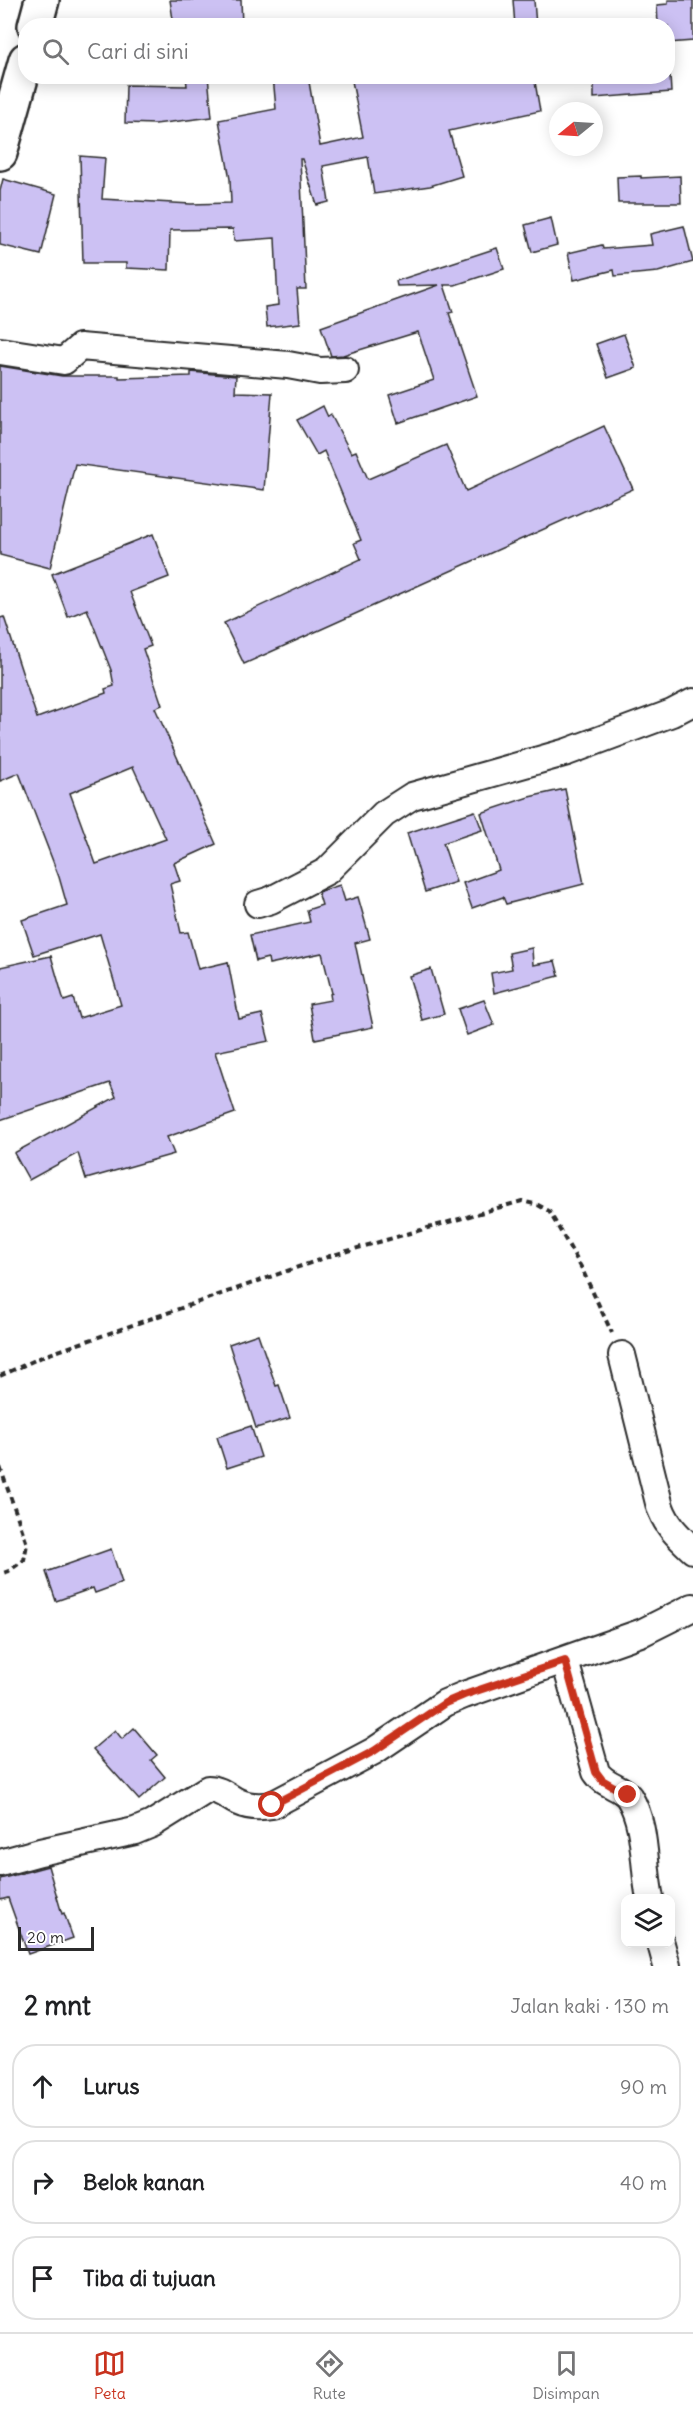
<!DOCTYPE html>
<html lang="id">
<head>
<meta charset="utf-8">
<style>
	:root { --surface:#fff; --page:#f2f2f2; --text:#202124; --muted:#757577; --line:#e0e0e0; --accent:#c8321e }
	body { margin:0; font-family:Delius,sans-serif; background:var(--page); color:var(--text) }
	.controls { position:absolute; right:18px; bottom:18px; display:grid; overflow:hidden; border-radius:12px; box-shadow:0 3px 15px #0003 }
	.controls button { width:54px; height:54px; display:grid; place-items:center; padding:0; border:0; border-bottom:2px solid var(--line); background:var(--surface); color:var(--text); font:30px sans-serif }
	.compass { position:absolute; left:549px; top:102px; width:54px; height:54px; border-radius:50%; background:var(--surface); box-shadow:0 3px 15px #0003; rotate:252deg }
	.scale { position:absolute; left:18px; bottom:15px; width:76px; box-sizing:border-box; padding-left:6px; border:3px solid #2b2b2b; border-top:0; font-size:16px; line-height:21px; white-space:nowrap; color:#2b2b2b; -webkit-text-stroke:4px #fff; paint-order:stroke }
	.stop { position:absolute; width:18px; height:18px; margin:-14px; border:4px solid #c8321e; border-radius:50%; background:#fff }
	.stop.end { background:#c8321e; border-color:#fff; box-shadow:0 2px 6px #0008 }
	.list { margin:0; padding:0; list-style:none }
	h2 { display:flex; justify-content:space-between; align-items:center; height:78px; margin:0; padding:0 24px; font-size:26px }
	h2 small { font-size:20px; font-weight:400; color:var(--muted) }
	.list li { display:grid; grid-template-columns:39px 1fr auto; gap:18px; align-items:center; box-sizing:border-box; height:84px; margin:0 12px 12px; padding:0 12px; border:2px solid var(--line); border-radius:24px }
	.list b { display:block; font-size:22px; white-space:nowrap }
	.list em { font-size:20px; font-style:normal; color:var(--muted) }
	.icon { flex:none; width:33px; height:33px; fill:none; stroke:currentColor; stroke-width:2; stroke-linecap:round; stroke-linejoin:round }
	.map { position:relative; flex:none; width:693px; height:1966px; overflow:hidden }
	.search { position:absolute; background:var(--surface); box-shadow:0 3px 15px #0003; left:18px; right:18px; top:18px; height:66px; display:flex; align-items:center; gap:15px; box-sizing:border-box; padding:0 21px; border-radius:24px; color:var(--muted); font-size:22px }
	.sheet { height:366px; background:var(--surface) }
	nav { display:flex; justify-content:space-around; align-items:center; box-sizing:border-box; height:84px; border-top:2px solid var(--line); background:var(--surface); font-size:16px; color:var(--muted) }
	nav a { display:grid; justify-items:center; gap:3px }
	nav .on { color:var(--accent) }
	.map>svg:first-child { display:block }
</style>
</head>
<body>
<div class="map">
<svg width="693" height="1966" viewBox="0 0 693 1966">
	<rect width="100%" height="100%" fill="#fff"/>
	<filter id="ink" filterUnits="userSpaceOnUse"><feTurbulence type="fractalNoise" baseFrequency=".0167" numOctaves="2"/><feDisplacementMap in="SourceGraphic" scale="12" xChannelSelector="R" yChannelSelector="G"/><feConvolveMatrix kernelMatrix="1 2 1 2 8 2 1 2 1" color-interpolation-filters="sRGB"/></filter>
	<g filter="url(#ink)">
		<!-- building -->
		<g fill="#ccc1f3" stroke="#2b2b2b" stroke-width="1.5" fill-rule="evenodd">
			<path d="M170 0H241L242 26H174Z"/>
			<path d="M513 0H534L536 26H515Z"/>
			<path d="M668 0H693V41L668 43V26H658L657 5 668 4Z"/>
			<path d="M186 76H208L212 117 155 124 125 123 126 85 187 86Z"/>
			<path d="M273 76H308L320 146 363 137 351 76H534L540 111 449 131 462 176 430 186 374 194 368 157 323 166 329 202 317 205 302 159H300L306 289H297L300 323 267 327 265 307 278 305 275 238 234 241 233 229 170 230 169 270 126 268V263H83L80 156 105 158 102 199 191 204 231 203 230 179 219 120 276 109Z"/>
			<path d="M594 76H670L671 92 594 98Z"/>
			<path d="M641 176V178L680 176 681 203H618L617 177Z"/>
			<path d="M3 179 56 194 41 255 0 245V191Z"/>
			<path d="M551 218 557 245 532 252 525 225Z"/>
			<path d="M684 226 693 262 658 272 615 276 614 270 574 280 568 253 602 245 603 249 652 245 650 234Z"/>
			<path d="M497 248 504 269 455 285H444L453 312 449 313 477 396 398 423 389 395 434 380 418 332 343 355 331 356 321 327 439 285 397 286 396 281Z"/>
			<path d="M624 334 636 368 608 378 596 344Z"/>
			<path d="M0 366 62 376H119V378L191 376V372L236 376 235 392 272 393 264 490 75 464 50 568 0 555Z"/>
			<path d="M323 406 328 417 331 415 351 453 356 451 368 479 446 445 466 491 604 426 633 489 244 664 224 623 361 559 354 543 361 540 324 451 317 455 297 420Z"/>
			<path d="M153 534 169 577 130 592 151 646 143 649 162 705 155 708 216 844 174 863 180 881 170 884 181 933 188 932 198 969 228 962 239 1019 262 1014 269 1041 215 1052 235 1113 167 1137 174 1154 86 1179 78 1153 29 1180 14 1153 116 1097 110 1083 0 1120V967L51 956 64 1001 73 998 79 1018 121 1005 100 934 34 955 22 920 67 905 59 877 19 773 0 781V618L4 617 37 718 106 693 105 689 114 686 111 670 87 609 68 617 52 574ZM133 767 166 839 96 864 70 793Z"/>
			<path d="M565 789 584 884 506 904 503 897 472 908 463 883 499 870 481 813 529 797Z"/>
			<path d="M475 811 482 830 443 843 456 882 425 892 407 833Z"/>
			<path d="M340 885 345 901 358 897 370 939 355 943 373 1027 315 1039 309 1004 331 1000 330 994 332 993 322 953 269 964 268 958 256 961 250 935 310 922 307 910 322 905 318 892Z"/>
			<path d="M532 948 533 965 555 961 559 976 494 993 491 973 512 969 509 953Z"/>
			<path d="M431 969 444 1014 422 1020 409 976Z"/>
			<path d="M484 1000 494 1025 467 1035 458 1009Z"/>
			<path d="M258 1334 276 1386 279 1385 290 1418 256 1428 229 1344Z"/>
			<path d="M251 1426 261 1457 227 1468 217 1437Z"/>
			<path d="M111 1549 122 1583 95 1593 93 1588 56 1601 46 1572Z"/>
			<path d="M134 1728 157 1755 151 1760 165 1777 139 1800 93 1749 115 1730 122 1739Z"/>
			<path d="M48 1866 62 1914 64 1913 73 1938 28 1954 8 1898 0 1900V1879Z"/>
		</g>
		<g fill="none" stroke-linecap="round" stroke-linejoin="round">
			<defs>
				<g id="minor">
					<path d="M0 351 64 361 80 347 288 365 320 371 345 370"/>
					<path d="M258 904 271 900 327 871 384 814 412 796 567 752 672 713 693 702"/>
					<path d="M622 1355 660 1507C667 1526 678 1536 693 1550"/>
					<path d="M565 1661 596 1772C605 1786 621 1786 629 1797 647 1826 643 1867 650 1898"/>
					<path d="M0 1863 40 1852 135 1831 152 1824 208 1789C221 1789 227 1797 238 1802 249 1807 261 1807 272 1805L374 1751 445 1703 464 1695 643 1632 693 1607"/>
					<path d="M661 1944 667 1966"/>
				</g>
				<g id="trunk">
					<path d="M35 26 42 0"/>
					<path d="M0 153 26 60"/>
				</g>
			</defs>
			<!-- minor casing -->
			<use href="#minor" stroke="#2b2b2b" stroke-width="30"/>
			<!-- trunk casing -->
			<use href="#trunk" stroke="#2b2b2b" stroke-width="38"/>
			<!-- path -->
			<g stroke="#2b2b2b" stroke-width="4" stroke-dasharray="6 4.5" stroke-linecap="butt">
				<path d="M0 1376 44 1356 330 1256 522 1201 538 1205 549 1211 581 1267 612 1333"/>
				<path d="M0 1467 27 1544 24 1560 9 1571 0 1574"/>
			</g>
			<!-- minor -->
			<use href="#minor" stroke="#fff" stroke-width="26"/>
			<!-- trunk -->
			<use href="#trunk" stroke="#fff" stroke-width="33"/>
		</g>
	</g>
	<g fill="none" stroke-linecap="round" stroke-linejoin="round" filter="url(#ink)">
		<!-- route -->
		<path stroke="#c8321e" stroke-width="8" d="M272 1805 374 1751 445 1703 464 1695 565 1661 596 1772 602 1780 628 1795"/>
	</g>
</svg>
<div class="controls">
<button><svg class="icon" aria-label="layers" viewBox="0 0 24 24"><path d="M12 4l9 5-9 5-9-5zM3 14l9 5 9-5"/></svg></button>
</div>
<svg class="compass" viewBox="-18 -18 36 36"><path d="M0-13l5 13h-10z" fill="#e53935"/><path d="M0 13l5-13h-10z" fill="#757577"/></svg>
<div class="scale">20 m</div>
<div class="stop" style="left:272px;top:1805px"></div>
<div class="stop end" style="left:628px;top:1795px"></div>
<div class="search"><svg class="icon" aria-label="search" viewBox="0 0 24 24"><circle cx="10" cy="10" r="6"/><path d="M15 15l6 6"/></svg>Cari di sini</div>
</div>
<section class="sheet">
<h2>2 mnt<small>Jalan kaki · 130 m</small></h2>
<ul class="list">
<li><svg class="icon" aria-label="ahead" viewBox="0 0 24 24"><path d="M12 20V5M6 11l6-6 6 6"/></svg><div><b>Lurus</b></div><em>90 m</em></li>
<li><svg class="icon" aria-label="right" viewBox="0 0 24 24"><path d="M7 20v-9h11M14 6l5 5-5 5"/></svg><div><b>Belok kanan</b></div><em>40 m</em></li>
<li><svg class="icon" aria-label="arrive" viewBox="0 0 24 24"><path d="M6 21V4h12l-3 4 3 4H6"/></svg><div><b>Tiba di tujuan</b></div></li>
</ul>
</section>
<nav>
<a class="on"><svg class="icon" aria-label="map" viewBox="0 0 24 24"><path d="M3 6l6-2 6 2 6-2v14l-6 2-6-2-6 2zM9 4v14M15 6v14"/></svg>Peta</a>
<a><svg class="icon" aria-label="directions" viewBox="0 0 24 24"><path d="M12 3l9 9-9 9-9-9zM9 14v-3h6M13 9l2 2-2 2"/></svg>Rute</a>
<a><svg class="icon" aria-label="saved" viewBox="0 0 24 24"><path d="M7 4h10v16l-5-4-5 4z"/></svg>Disimpan</a>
</nav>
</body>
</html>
